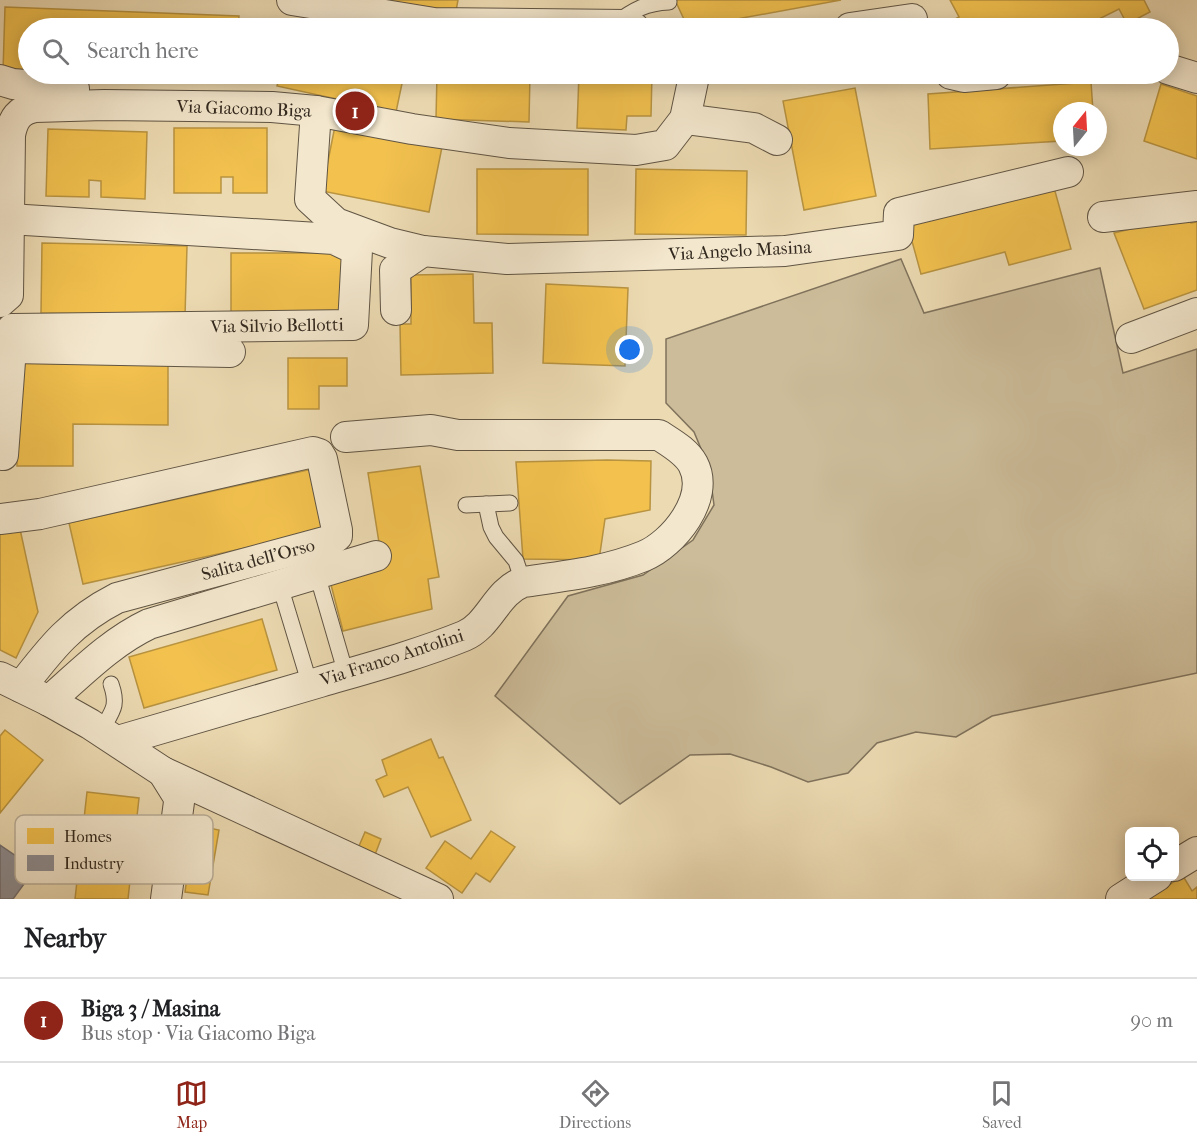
<!DOCTYPE html>
<html lang="en">
<head>
<meta charset="utf-8">
<style>
	:root { --surface:#fff; --page:#f2f2f2; --text:#202124; --muted:#757577; --line:#e0e0e0; --accent:#8f2418 }
	body { margin:0; font-family:"IM FELL French Canon",serif; background:var(--page); color:var(--text) }
	.controls { position:absolute; right:18px; bottom:18px; display:grid; overflow:hidden; border-radius:9px; box-shadow:0 3px 15px #0003 }
	.controls button { width:54px; height:54px; display:grid; place-items:center; padding:0; border:0; border-bottom:2px solid var(--line); background:var(--surface); color:var(--text); font:30px sans-serif }
	.compass { position:absolute; left:1053px; top:102px; width:54px; height:54px; border-radius:50%; background:var(--surface); box-shadow:0 3px 15px #0003; rotate:18deg }
	.you { position:absolute; left:630px; top:350px; width:21px; height:21px; margin:-15px; border:4px solid #fff; border-radius:50%; background:#1a73e8; box-shadow:0 0 0 9px #1a73e833 }
	.badge { display:grid; place-items:center; width:39px; height:39px; border-radius:50%; background:var(--accent); color:#fff; font-size:20px; font-weight:700 }
	.pin { position:absolute; translate:-50% -50%; border:3px solid #fff; box-shadow:0 2px 6px #0006 }
	.list { margin:0; padding:0; list-style:none }
	h2 { display:flex; justify-content:space-between; align-items:center; height:78px; margin:0; padding:0 24px; font-size:26px }
	h2 small { font-size:20px; font-weight:400; color:var(--muted) }
	.list li { display:grid; grid-template-columns:39px 1fr auto; gap:18px; align-items:center; box-sizing:border-box; height:84px; padding:0 24px; border-top:2px solid var(--line) }
	.list b { display:block; font-size:22px; white-space:nowrap }
	.list p { margin:0; font-size:20px; white-space:nowrap; color:var(--muted) }
	.list em { font-size:20px; font-style:normal; color:var(--muted) }
	.icon { flex:none; width:33px; height:33px; fill:none; stroke:currentColor; stroke-width:2; stroke-linecap:round; stroke-linejoin:round }
	.map { position:relative; flex:none; width:1197px; height:899px; overflow:hidden }
	.search { position:absolute; background:var(--surface); box-shadow:0 3px 15px #0003; left:18px; right:18px; top:18px; height:66px; display:flex; align-items:center; gap:15px; box-sizing:border-box; padding:0 21px; border-radius:33px; color:var(--muted); font-size:22px }
	.sheet { height:162px; background:var(--surface) }
	nav { display:flex; justify-content:space-around; align-items:center; box-sizing:border-box; height:84px; border-top:2px solid var(--line); background:var(--surface); font-size:16px; color:var(--muted) }
	nav a { display:grid; justify-items:center; gap:3px }
	nav .on { color:var(--accent) }
	.map>svg:first-child { display:block }
</style>
</head>
<body>
<div class="map">
<svg width="1197" height="899" viewBox="0 0 1197 899">
	<rect width="100%" height="100%" fill="#ecdab2"/>
	<filter id="stains"><feTurbulence type="fractalNoise" baseFrequency=".00333" numOctaves="4"/><feColorMatrix values="0 0 0 0 .2 0 0 0 0 .09 0 0 0 0 .02 0 0 0 .5 -.17"/></filter>
	<radialGradient id="worn" r=".72"><stop offset=".6" stop-color="#630" stop-opacity="0"/><stop offset="1" stop-color="#630" stop-opacity=".3"/></radialGradient>
	<!-- green -->
	<path fill="#ccbc99" stroke="#7f725c" stroke-width="1.5" d="M901 259 924 313 1100 268 1123 373 1197 349V673L992 716 956 737 916 732 877 743 848 773 808 782 771 767 730 754 690 755 620 804 495 696 568 596 643 575 693 540 714 505 709 468 694 432 666 403V339Z"/>
	<!-- homes -->
	<g fill="#f2c14e" stroke="#b89340" stroke-width="1.5">
		<path d="M379 0H458L456 11Z"/>
		<path d="M675 0H841L688 28Z"/>
		<path d="M950 0H1144L1150 12 1127 24 1119 9 1081 28H1054L1052 25 1046 28H957L953 20 959 17Z"/>
		<path d="M5 7 239 16 238 28H28V72L3 71Z"/>
		<path d="M59 74H237V80Z"/>
		<path d="M280 74H404L396 112 277 86Z"/>
		<path d="M437 74H530L529 122 436 119Z"/>
		<path d="M579 74H652L651 116H627L626 130 577 128Z"/>
		<path d="M1091 82 1093 111H1062V141L930 149 928 94Z"/>
		<path d="M1161 84 1197 96V159L1144 141Z"/>
		<path d="M855 88 876 196 804 210 783 101Z"/>
		<path d="M335 126 442 147 429 212 322 191Z"/>
		<path d="M174 128H267V193H233V177H221V193H174Z"/>
		<path d="M48 129 147 132 145 199 101 197V181L89 180V197L46 196Z"/>
		<path d="M477 169H588V235L477 234Z"/>
		<path d="M636 169 747 171 746 235 635 234Z"/>
		<path d="M1053 184 1071 249 1009 265 1005 252 921 274 907 223Z"/>
		<path d="M1188 215 1191 223 1197 222V290L1144 309 1114 233Z"/>
		<path d="M42 243 187 246 185 316 41 313Z"/>
		<path d="M231 253H345L344 314 231 313Z"/>
		<path d="M473 274 474 323H492L493 373 401 375 400 324H411V275Z"/>
		<path d="M546 284 628 288 625 366 543 363Z"/>
		<path d="M288 358H347V386H319V409H288Z"/>
		<path d="M17 363 168 365V425L73 424V466H17Z"/>
		<path d="M607 460 651 461 650 510 605 519 599 560 523 559 516 462Z"/>
		<path d="M420 466 439 577 428 579 432 609 343 631 330 581 380 549 368 473Z"/>
		<path d="M312 469 326 530 83 584 69 523Z"/>
		<path d="M20 529 38 612 16 658 0 650V534Z"/>
		<path d="M262 619 277 670 144 708 129 657Z"/>
		<path d="M5 730 43 760 0 813V736Z"/>
		<path d="M431 739 439 758 443 757 471 820 431 837 408 787 384 797 376 780 387 775 382 760Z"/>
		<path d="M87 792 139 798 128 899H75Z"/>
		<path d="M194 825 219 830 208 895 185 892Z"/>
		<path d="M491 831 515 847 490 882 476 873 462 893 426 868 445 841 471 859Z"/>
		<path d="M365 832 381 839 373 860 356 853Z"/>
		<path d="M1183 876 1192 891 1197 887V899H1146Z"/>
	</g>
	<!-- industry -->
	<path fill="#8d8d92" stroke="#726f70" stroke-width="1.5" d="M0 845 35 869 13 899H0Z"/>
	<g fill="none" stroke-linecap="round" stroke-linejoin="round">
		<defs>
			<g id="lane">
				<path d="M615 24C633 10 646 3 669 2"/>
				<path d="M486 504 491 527 496 537 516 561 523 582"/>
				<path d="M466 505 510 503"/>
				<path d="M321 588 346 674"/>
				<path d="M284 599 310 685"/>
				<path d="M101 731C112 711 119 707 111 684"/>
			</g>
			<g id="street">
				<path d="M292 0 434 23 626 25 634 28"/>
				<path d="M850 28 912 19"/>
				<path d="M1168 69 1197 78"/>
				<path d="M951 74 964 77 996 74"/>
				<path d="M0 80 13 84 74 89"/>
				<path d="M316 111 310 199 336 223 390 243 423 251 507 259 785 251 898 235 899 213 1068 172"/>
				<path d="M685 119 754 128 777 140"/>
				<path d="M1103 217 1197 206"/>
				<path d="M9 219 334 239 357 250 353 325 12 329 11 348 230 352"/>
				<path d="M0 302 8 295 10 135C13 119 19 110 35 107L104 105 272 107 316 111 412 129 509 143 636 150 665 145 685 119 693 81 689 74"/>
				<path d="M396 310 395 270 423 251"/>
				<path d="M1131 338 1197 313"/>
				<path d="M3 455 11 348"/>
				<path d="M0 519 40 514 313 452 319 454 322 459 337 530V536L332 540 117 598C72 621 51 648 21 687"/>
				<path d="M0 677 49 701 90 724 163 772 438 899"/>
				<path d="M49 701C81 673 111 642 149 624L376 556"/>
				<path d="M118 741C185 722 252 702 320 682 368 668 417 655 464 636 490 625 496 592 523 582 564 576 605 572 644 556 673 544 711 498 693 464 686 451 671 443 659 435H458L431 430 346 437"/>
				<path d="M163 772 178 796 179 802 166 899"/>
				<path d="M1174 866 1197 852"/>
				<path d="M1121 899 1157 876"/>
			</g>
		</defs>
		<!-- lane casing -->
		<use href="#lane" stroke="#605544" stroke-width="17"/>
		<!-- street casing -->
		<use href="#street" stroke="#605544" stroke-width="32"/>
		<!-- lane -->
		<use href="#lane" stroke="#f3e7cd" stroke-width="15"/>
		<!-- street -->
		<use href="#street" stroke="#f3e7cd" stroke-width="30"/>
	</g>
	<g text-anchor="middle" dominant-baseline="central" stroke-width="6" stroke-linejoin="round" paint-order="stroke">
		<!-- street labels -->
		<g font-size="18" fill="#32291f" stroke="#f3e7cd">
			<text transform="translate(244 109) rotate(2)">Via Giacomo Biga</text>
			<text transform="translate(740 251) rotate(-3)">Via Angelo Masina</text>
			<text transform="translate(277 326) rotate(-1)">Via Silvio Bellotti</text>
			<text transform="translate(258 560) rotate(-15)">Salita dell'Orso</text>
			<text transform="translate(392 658) rotate(-18)">Via Franco Antolini</text>
		</g>
	</g>
	<!-- legend -->
	<rect x="15" y="815" width="198" height="69" rx="9" fill="#f3e7cd" stroke="#b9ae99" stroke-width="1.5"/>
	<rect x="27" y="828" width="27" height="16" fill="#f2c14e"/>
	<rect x="27" y="855" width="27" height="16" fill="#8d8d92"/>
	<g font-size="16" fill="#32291f">
		<text x="64" y="842">Homes</text>
		<text x="64" y="869">Industry</text>
	</g>
	<rect width="100%" height="100%" filter="url(#stains)"/>
	<rect width="100%" height="100%" fill="url(#worn)"/>
</svg>
<div class="controls">
<button><svg class="icon" aria-label="locate" viewBox="0 0 24 24"><circle cx="12" cy="12" r="6"/><path d="M12 2v4M12 18v4M2 12h4M18 12h4"/></svg></button>
</div>
<svg class="compass" viewBox="-18 -18 36 36"><path d="M0-13l5 13h-10z" fill="#e53935"/><path d="M0 13l5-13h-10z" fill="#757577"/></svg>
<div class="you"></div>
<div class="pin badge" style="left:355px;top:111px">1</div>
<div class="search"><svg class="icon" aria-label="search" viewBox="0 0 24 24"><circle cx="10" cy="10" r="6"/><path d="M15 15l6 6"/></svg>Search here</div>
</div>
<section class="sheet">
<h2>Nearby<small></small></h2>
<ul class="list">
<li><span class="badge">1</span><div><b>Biga 3 / Masina</b><p>Bus stop · Via Giacomo Biga</p></div><em>90 m</em></li>
</ul>
</section>
<nav>
<a class="on"><svg class="icon" aria-label="map" viewBox="0 0 24 24"><path d="M3 6l6-2 6 2 6-2v14l-6 2-6-2-6 2zM9 4v14M15 6v14"/></svg>Map</a>
<a><svg class="icon" aria-label="directions" viewBox="0 0 24 24"><path d="M12 3l9 9-9 9-9-9zM9 14v-3h6M13 9l2 2-2 2"/></svg>Directions</a>
<a><svg class="icon" aria-label="saved" viewBox="0 0 24 24"><path d="M7 4h10v16l-5-4-5 4z"/></svg>Saved</a>
</nav>
</body>
</html>
